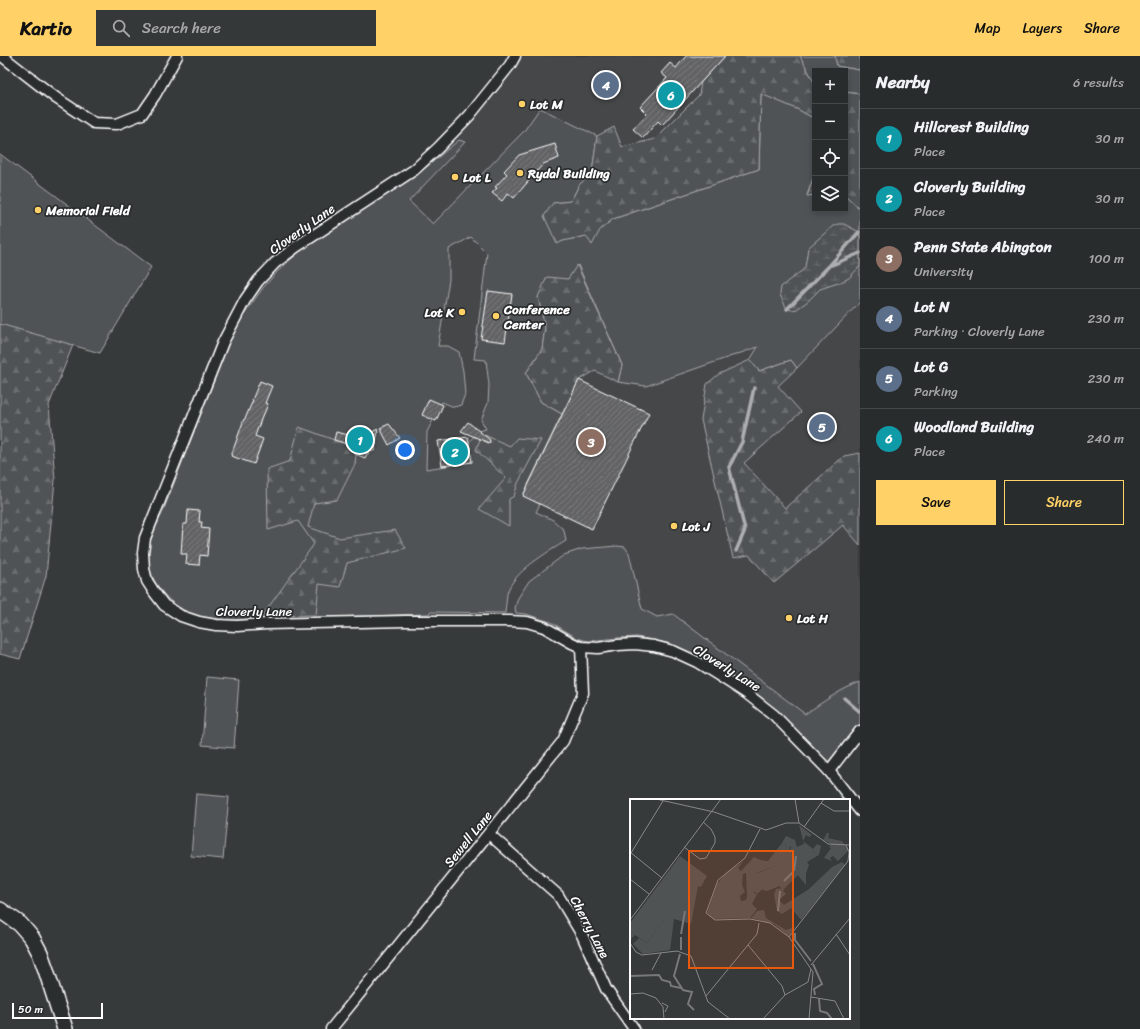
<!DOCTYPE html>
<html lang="en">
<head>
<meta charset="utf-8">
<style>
	:root { --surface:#292c2c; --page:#353838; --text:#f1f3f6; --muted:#a5a7a9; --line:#454848; --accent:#ffd166 }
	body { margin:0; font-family:Sriracha,sans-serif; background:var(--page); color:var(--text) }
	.controls { position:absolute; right:12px; top:12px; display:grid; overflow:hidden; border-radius:0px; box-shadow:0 2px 6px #0003 }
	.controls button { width:36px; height:36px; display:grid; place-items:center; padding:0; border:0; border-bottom:1px solid var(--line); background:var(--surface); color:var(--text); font:20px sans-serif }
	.scale { position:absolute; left:12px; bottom:10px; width:91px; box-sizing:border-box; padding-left:4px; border:2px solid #fff; border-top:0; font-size:11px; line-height:14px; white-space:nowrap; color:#fff; -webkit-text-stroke:3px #2a2d2e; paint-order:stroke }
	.you { position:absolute; left:405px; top:394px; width:14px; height:14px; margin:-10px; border:3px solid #fff; border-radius:50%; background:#1a73e8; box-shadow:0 0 0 6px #1a73e833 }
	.badge { display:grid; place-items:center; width:26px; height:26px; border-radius:50%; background:var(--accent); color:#fff; font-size:13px; font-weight:700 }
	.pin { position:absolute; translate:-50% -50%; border:2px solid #fff; box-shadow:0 1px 4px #0006 }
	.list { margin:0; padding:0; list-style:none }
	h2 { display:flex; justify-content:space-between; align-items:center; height:52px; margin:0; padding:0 16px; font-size:17px }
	h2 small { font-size:13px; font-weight:400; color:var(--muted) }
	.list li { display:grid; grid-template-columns:26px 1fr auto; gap:12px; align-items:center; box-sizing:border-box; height:60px; padding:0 16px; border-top:1px solid var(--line) }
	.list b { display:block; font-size:15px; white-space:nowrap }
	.list p { margin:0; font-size:13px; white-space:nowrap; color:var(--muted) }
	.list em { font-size:13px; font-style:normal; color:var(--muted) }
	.actions { display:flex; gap:8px; padding:12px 16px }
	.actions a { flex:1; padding:9px 0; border:1px solid var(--accent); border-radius:0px; text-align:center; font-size:14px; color:var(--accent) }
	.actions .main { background:var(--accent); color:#111 }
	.icon { flex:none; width:22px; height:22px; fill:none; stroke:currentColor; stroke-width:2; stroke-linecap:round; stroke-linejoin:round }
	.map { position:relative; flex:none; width:860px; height:973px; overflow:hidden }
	header { display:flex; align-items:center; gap:24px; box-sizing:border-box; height:56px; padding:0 20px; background:var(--accent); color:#111 }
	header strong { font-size:19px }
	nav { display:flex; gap:22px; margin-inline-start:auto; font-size:14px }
	.search { width:280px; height:36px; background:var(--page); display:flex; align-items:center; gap:10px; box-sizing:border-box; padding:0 14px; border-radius:0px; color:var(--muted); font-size:15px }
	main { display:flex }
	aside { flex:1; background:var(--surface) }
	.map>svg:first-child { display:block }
</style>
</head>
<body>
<header>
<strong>Kartio</strong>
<div class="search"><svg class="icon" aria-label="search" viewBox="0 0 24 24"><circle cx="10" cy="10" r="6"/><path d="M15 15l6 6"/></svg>Search here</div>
<nav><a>Map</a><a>Layers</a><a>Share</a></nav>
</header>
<main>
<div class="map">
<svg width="860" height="973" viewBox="0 0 860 973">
	<defs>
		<pattern id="forest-firs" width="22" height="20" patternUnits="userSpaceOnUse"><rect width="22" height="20" fill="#505354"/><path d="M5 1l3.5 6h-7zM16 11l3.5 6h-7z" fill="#6a6d6e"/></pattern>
		<pattern id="wetland-marsh" width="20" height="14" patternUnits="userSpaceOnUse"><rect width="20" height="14" fill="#505354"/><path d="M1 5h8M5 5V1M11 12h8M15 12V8" fill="none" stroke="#6a6d6e"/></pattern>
		<pattern id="building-hatch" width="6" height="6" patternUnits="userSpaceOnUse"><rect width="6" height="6" fill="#636465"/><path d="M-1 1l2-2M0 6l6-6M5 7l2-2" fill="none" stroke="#7a7b7c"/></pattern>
	</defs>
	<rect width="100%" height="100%" fill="#373a3b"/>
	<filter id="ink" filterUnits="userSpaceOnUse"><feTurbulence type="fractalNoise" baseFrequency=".025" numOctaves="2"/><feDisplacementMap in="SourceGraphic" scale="8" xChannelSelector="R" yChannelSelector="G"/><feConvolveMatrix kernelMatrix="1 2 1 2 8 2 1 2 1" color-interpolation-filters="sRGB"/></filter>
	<g filter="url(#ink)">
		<!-- built -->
		<path fill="#444748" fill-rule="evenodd" d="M515 0H860V675L829 715 774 659 718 619 654 590 581 591 527 566 329 567 312 457 331 326 215 306 223 286 275 207 438 92ZM815 15H845V153H815Z"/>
		<!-- green -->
		<g fill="#505354" stroke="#a8a9aa" fill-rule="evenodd">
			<path d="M800 0H835L837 10 860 14V38L845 36V15H815V28Z"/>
			<path d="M761 37 797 53 815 63V117L807 139H815V153H845V139L860 153V246L797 312 791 304 759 315 750 304 758 291 646 330 618 326 622 309 578 209 568 223 538 241 545 271 542 293 526 317 541 346 562 358 523 439 540 448 536 456 553 464 564 474 566 485C548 496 512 516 507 538 506 544 506 551 505 557L430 556 429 558 232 564C223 563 211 563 202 561 174 555 147 528 148 498 149 484 156 470 162 458L233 276 250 250 263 232 277 216 299 196 418 118 459 84 465 86 409 145 433 168 524 75 540 52 597 80 592 117 579 129 571 145 553 147 557 187C566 183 576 183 585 180 597 177 604 170 613 163L759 113ZM471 181 487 197 474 303 486 304 489 329 488 347 481 364 486 373 478 375 469 386 472 406 426 413 427 376 442 346 454 351 461 349 465 338 463 315 459 296 448 290H438L449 224V193Z"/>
			<path d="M0 98 151 211 100 297 8 271 0 282Z"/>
			<path d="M617 490 625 491 629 497 642 553 657 561 673 558 805 658C823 646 841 633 860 626V670L827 710 776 653 742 628 720 614 705 603 667 587 637 581 618 582 588 585 577 582 551 566 541 563 526 558 516 557 515 552 518 542 529 525 564 499 582 493Z"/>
			<path d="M207 621 239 624 234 692 202 689Z"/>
			<path d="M196 738 229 741 223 803 191 800Z"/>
		</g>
		<!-- forest -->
		<g fill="url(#forest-firs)" stroke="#a8a9aa">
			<path d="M725 0H800L815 28V63L797 53 761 38 759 113 613 163 600 174 592 189 586 180 563 185 557 188 544 160 553 147 571 145 579 129 592 117 597 80 614 71 622 91 655 83 699 39 701 26Z"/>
			<path d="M835 0H860V14L837 10Z"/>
			<path d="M845 36 860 38V153L845 139Z"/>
			<path d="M815 117V139L807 140Z"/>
			<path d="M577 209 622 309 618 326 595 315 579 324 562 358 541 346 526 317 542 293 545 271 538 241 547 221 568 223Z"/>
			<path d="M0 268 73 289 49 349 55 424 46 520 20 603 0 598Z"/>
			<path d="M750 304 759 315 791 304 797 312 778 330 801 356 744 407 785 452 844 400 860 397V489L843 469 774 527 749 499 733 502 701 364 707 328 719 318Z"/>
			<path d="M299 371 337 385 357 391 355 408 337 444 314 447 308 471 340 482 395 474 406 492 347 507 340 531 319 528 316 559 262 560 314 488 298 465 268 474 267 413 290 405Z"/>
			<path d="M482 378 510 390 517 382 541 384 518 427 514 440 509 443V470L479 453 506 422 476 394Z"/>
		</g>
		<!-- wetland -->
		<path fill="url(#wetland-marsh)" stroke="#a8a9aa" d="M838 168H844L859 176 860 181V210L849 222 841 226 820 233 808 245 797 253 792 254 787 253 782 243 780 238 781 231 788 225 803 214 805 211 808 192 833 170Z"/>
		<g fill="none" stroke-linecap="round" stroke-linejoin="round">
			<!-- stream -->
			<g stroke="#adaeaf" stroke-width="3.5">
				<path d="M832 209 860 197"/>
				<path d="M787 253 830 209 859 176"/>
				<path d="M736 495 745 474 729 411 742 386 754 332"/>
				<path d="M844 642 859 655"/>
			</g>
		</g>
		<!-- building -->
		<g fill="url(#building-hatch)" stroke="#fff">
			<path d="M686 0H725L662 69 658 65 643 82 633 73 647 58 640 51 667 22 661 17 670 7 676 12Z"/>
			<path d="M555 88 559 102 543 108 514 142 508 137 502 145 492 137 497 132 495 131 507 118 504 115 519 99Z"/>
			<path d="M488 235 512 238 505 286 481 283Z"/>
			<path d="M579 324 649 357 592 473 523 440Z"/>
			<path d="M260 325 272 330 265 347 268 348 264 358H263L255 380 263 383 254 408 231 400 244 363H245L253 344H252Z"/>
			<path d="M429 343 443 349 436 365 422 359Z"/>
			<path d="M468 366 490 384 489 387 461 375Z"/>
			<path d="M389 368 400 382 389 389 380 372Z"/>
			<path d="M378 373 375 394 367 398 365 402 355 398 357 391 334 384 336 376 361 382 362 378 366 379Z"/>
			<path d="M468 381 472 406 442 410 438 385Z"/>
			<path d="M188 454 200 455 199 466H202L201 472 209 473 207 500 200 499 199 509 186 508 187 498H181L183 468H187Z"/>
		</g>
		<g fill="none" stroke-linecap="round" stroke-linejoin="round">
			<defs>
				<g id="minor">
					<path d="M2 0 56 42 94 67 117 68 142 58 155 39 177 0"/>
					<path d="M515 0 510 9 469 60 438 92 414 114 296 191 275 207 258 225 245 244 223 286 145 482 143 497 144 513 147 525 154 536 164 549 181 560 199 566 216 569 237 570 266 568 406 565H509L527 566 544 571 572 587 581 591 598 592 618 589 635 588 654 590 673 595 697 606 718 619 746 637 774 659 829 715 860 755"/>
					<path d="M829 715 860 675"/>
					<path d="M489 778 558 839 582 879 606 933 634 973"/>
					<path d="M331 973 563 685 583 637 581 591"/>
				</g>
				<path id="secondary" d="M0 854 20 868 32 882 40 897 46 914 65 973"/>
			</defs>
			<!-- minor casing -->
			<use href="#minor" stroke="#fff" stroke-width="13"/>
			<!-- secondary casing -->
			<use href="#secondary" stroke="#fff" stroke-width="18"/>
			<!-- minor -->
			<use href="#minor" stroke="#2a2d2e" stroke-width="10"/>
			<!-- secondary -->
			<use href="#secondary" stroke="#2a2d2e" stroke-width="15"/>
		</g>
	</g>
	<!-- markers -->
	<g fill="#ffd166" stroke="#2a2d2e" stroke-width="1.5">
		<circle cx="522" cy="48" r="4"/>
		<circle cx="520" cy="117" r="4"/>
		<circle cx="455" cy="121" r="4"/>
		<circle cx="38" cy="154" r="4"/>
		<circle cx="462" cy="256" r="4"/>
		<circle cx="496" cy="260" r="4"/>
		<circle cx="674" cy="470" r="4"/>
		<circle cx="789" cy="562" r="4"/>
	</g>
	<g text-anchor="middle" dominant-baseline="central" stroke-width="3.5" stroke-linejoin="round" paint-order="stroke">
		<!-- poi labels -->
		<g font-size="13" font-weight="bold" fill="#fff" stroke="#2a2d2e" text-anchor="start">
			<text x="530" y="48">Lot M</text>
			<text x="528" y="117">Rydal Building</text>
			<text x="463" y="121">Lot L</text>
			<text x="46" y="154">Memorial Field</text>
			<text x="504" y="253">Conference<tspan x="504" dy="15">Center</tspan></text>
			<text x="454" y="256" text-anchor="end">Lot K</text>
			<text x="682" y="470">Lot J</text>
			<text x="797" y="562">Lot H</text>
		</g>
		<!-- street labels -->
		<g font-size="13" fill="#fff" stroke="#2a2d2e">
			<text transform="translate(302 173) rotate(-35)">Cloverly Lane</text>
			<text x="254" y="555">Cloverly Lane</text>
			<text transform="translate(727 612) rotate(32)">Cloverly Lane</text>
			<text transform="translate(468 783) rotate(-51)">Sewell Lane</text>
			<text transform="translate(590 871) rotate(62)">Cherry Lane</text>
		</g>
	</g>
	<!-- overview -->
	<g transform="translate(630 743)">
		<rect width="220" height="220" fill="#373a3b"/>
		<path d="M169 26 182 36 179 38 176 36 173 42 183 50 187 45 191 47 189 56 180 50H161V47L159 49 163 56H158L155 44H152L156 37 165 41 167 48 174 45ZM151 56 159 60 161 68 168 76 155 89 151 90 150 87 137 92 133 91 127 79 124 81V94L127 95 122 105 127 110 120 119 83 120 77 114 87 85 95 75 114 62 108 69 111 72 124 58 131 61 126 74 130 73 150 65ZM116 74 117 97 116 101 111 102 110 97 115 93 112 86 113 75ZM50 57 77 77 71 88 60 85 17 144 5 136 1 140 0 124ZM134 111 136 119 156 131 165 128 159 138 144 125 121 119 127 112Z" fill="#505354" fill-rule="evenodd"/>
		<path d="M197 34H199L198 39 212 42 219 51 208 62 203 57 200 59 202 62 194 59 201 49 199 48 201 45 193 41ZM152 44H155L158 56H163L164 53H160L161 46 162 50H167L175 46 189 56 177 63 179 66 176 74V86L161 68 156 69 159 60 151 56V65L126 74 124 71 131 61 138 62ZM212 63 215 66 171 121 161 109 152 115 147 112 144 96 146 90 155 89 153 92 156 95 149 101 154 106 179 90 202 68ZM129 77 134 89 127 95 122 90 125 78ZM58 84 68 87 61 125 44 120 40 151 13 155 3 145 9 139 17 144 35 119 36 110 45 99H48ZM95 97 102 99 96 109 108 111 101 113 97 119H90L97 111 95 108 91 109V102Z" fill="#505354"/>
		<path fill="none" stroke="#767879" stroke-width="2" d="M164 72 166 57M154 82 163 73M148 112 150 92M165 134V141L181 162M51 135 55 112M51 138V151M50 155 44 177 53 191 62 193 58 205 64 211M183 165 192 185 184 190 185 196M0 177 29 176 32 181 40 183 41 187 51 189M189 200 190 212 197 214 202 220"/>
		<path fill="none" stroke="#878989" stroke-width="1" d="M26 0 84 13 136 31 156 24H169L198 45 220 46M165 0 169 24M191 4 204 12H220M174 28 194 0M130 30 115 59 88 81 76 114 85 121 120 120 140 124 159 138 183 173 179 220M54 48 70 60 76 59 85 44V38L81 30 73 23M0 53 32 79M1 54 33 2M0 80 19 95M0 121 91 0M206 135 220 156M159 138 218 62 219 53 216 46M0 144 6 153 12 156 47 152 61 157 78 203 100 220M118 146 152 187 155 196M181 166 220 119M22 171 31 154M0 195 13 194 26 199 33 208 34 220M76 197 127 135 129 124M181 198 205 202 214 220M32 204 38 207 35 213M133 220 155 196 178 183 181 170"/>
		<path fill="#e8590c" fill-opacity="0.15" stroke="#e8590c" stroke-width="2" d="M59 52H163V169H59Z"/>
		<rect width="220" height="220" fill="none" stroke="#fff" stroke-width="2"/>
	</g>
</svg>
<div class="controls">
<button>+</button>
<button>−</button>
<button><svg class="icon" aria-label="locate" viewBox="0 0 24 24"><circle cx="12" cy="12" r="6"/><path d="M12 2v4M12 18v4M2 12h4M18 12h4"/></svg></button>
<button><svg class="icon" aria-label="layers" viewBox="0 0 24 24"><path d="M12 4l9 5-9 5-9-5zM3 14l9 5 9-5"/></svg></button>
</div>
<div class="scale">50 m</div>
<div class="you"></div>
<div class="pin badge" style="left:360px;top:384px;background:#0f9aa8">1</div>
<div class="pin badge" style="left:455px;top:396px;background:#0f9aa8">2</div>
<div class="pin badge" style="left:591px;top:386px;background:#8d6e63">3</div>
<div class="pin badge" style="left:606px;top:29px;background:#5c6f8a">4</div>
<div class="pin badge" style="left:822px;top:371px;background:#5c6f8a">5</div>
<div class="pin badge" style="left:671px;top:39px;background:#0f9aa8">6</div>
</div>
<aside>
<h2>Nearby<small>6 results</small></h2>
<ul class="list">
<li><span class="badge" style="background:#0f9aa8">1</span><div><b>Hillcrest Building</b><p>Place</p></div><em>30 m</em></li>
<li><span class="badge" style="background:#0f9aa8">2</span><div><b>Cloverly Building</b><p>Place</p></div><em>30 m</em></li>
<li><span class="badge" style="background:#8d6e63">3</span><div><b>Penn State Abington</b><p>University</p></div><em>100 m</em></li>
<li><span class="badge" style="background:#5c6f8a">4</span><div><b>Lot N</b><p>Parking · Cloverly Lane</p></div><em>230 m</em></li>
<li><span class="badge" style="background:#5c6f8a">5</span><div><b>Lot G</b><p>Parking</p></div><em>230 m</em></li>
<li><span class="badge" style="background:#0f9aa8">6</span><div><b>Woodland Building</b><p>Place</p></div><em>240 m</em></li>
</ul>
<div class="actions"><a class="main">Save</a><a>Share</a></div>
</aside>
</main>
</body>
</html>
